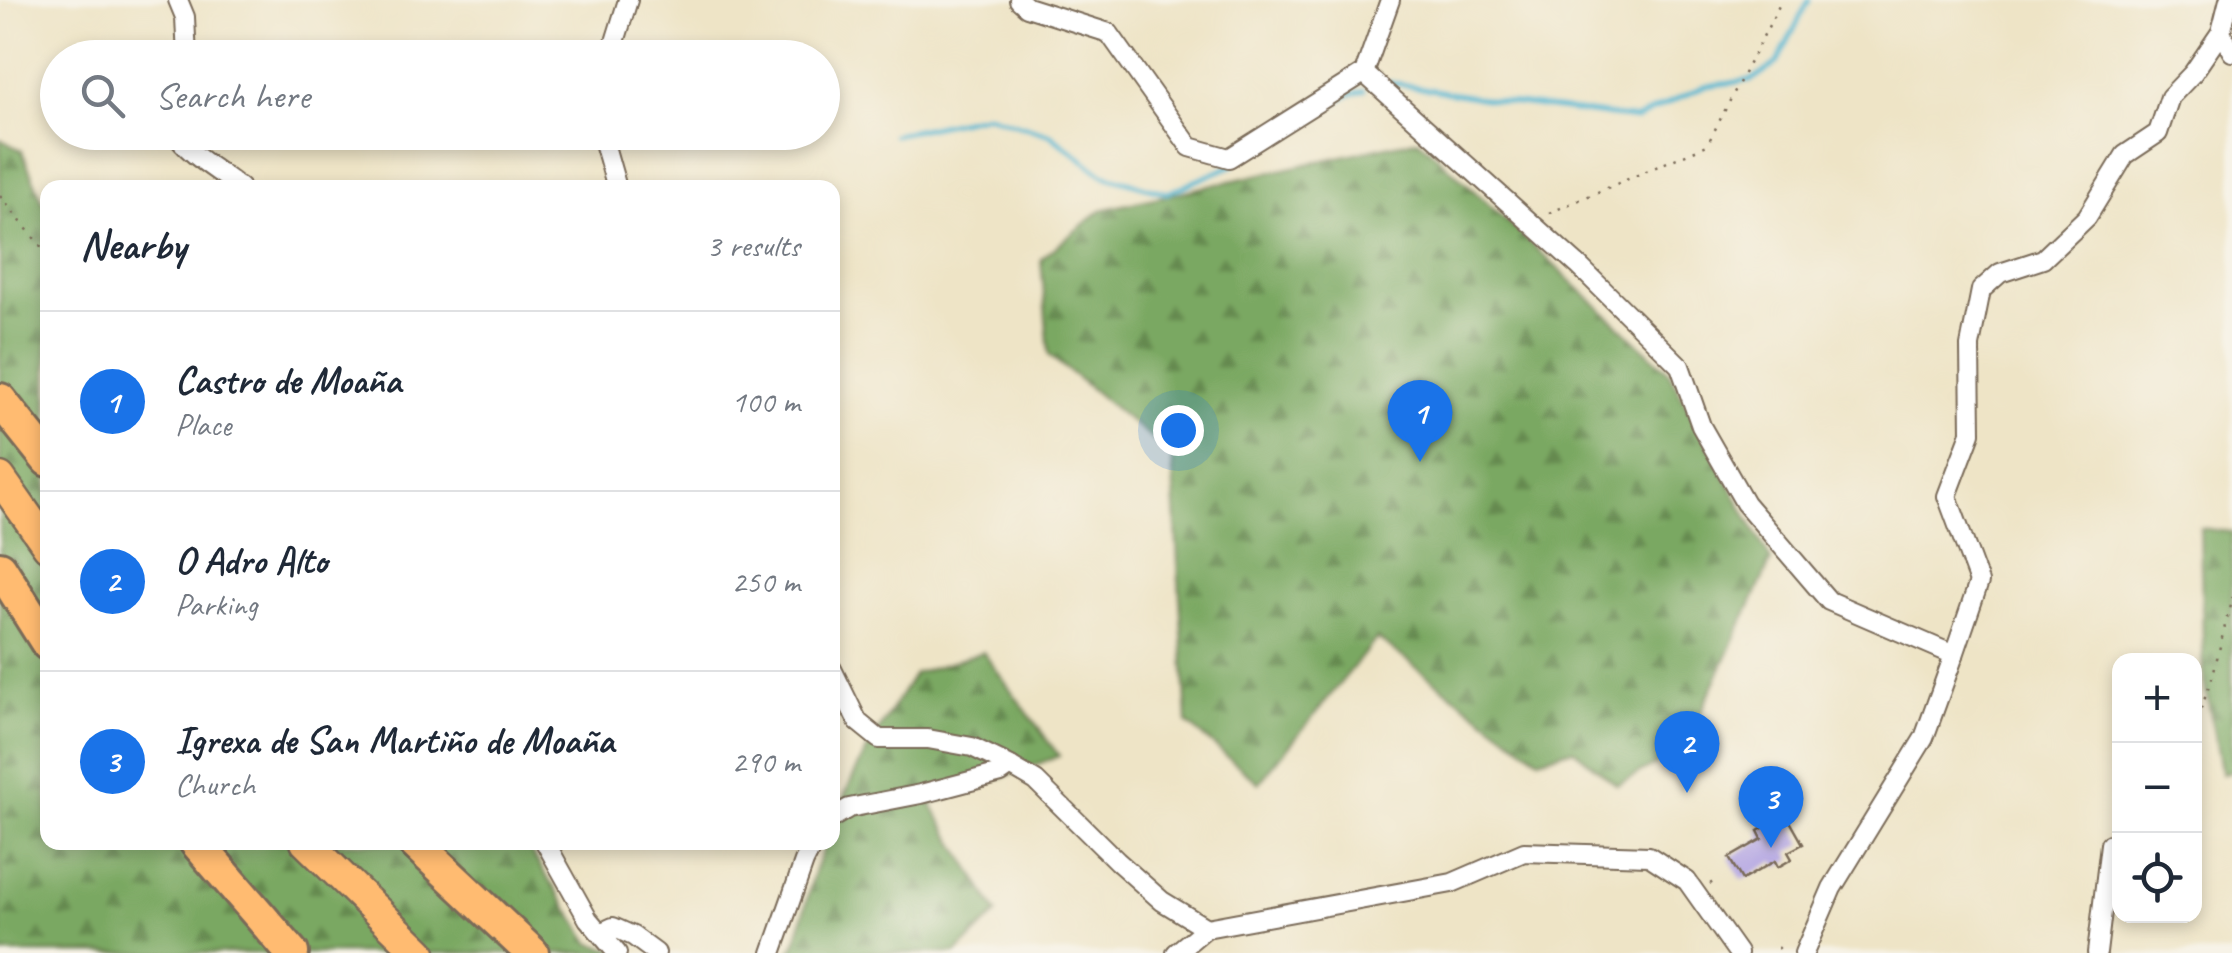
<!DOCTYPE html>
<html lang="en">
<head>
<meta charset="utf-8">
<style>
	:root { --surface:#fff; --page:#f2f2f3; --text:#1f2937; --muted:#747a83; --line:#e0e1e3; --accent:#1a73e8 }
	body { margin:0; font-family:Caveat,sans-serif; background:var(--page); color:var(--text) }
	.controls { position:absolute; right:30px; bottom:30px; display:grid; overflow:hidden; border-radius:20px; box-shadow:0 5px 15px #0003 }
	.controls button { width:90px; height:90px; display:grid; place-items:center; padding:0; border:0; border-bottom:2px solid var(--line); background:var(--surface); color:var(--text); font:50px sans-serif }
	.you { position:absolute; left:1178px; top:430px; width:35px; height:35px; margin:-25px; border:8px solid #fff; border-radius:50%; background:#1a73e8; box-shadow:0 0 0 15px #1a73e833 }
	.badge { display:grid; place-items:center; width:65px; height:65px; border-radius:50%; background:var(--accent); color:#fff; font-size:32px; font-weight:700 }
	.pin { position:absolute; translate:-50% -82px; filter:drop-shadow(0 2px 5px #0008) }
	.pin::after { content:''; position:absolute; top:52px; width:35px; height:30px; background:inherit; clip-path:polygon(0 0,100% 0,50% 100%) }
	.list { margin:0; padding:0; list-style:none }
	h2 { display:flex; justify-content:space-between; align-items:center; height:130px; margin:0; padding:0 40px; font-size:42px }
	h2 small { font-size:32px; font-weight:400; color:var(--muted) }
	.list li { display:grid; grid-template-columns:65px 1fr auto; gap:30px; align-items:center; box-sizing:border-box; height:180px; padding:0 40px; border-top:2px solid var(--line) }
	.list b { display:block; font-size:38px; white-space:nowrap }
	.list p { margin:0; font-size:32px; white-space:nowrap; color:var(--muted) }
	.list em { font-size:32px; font-style:normal; color:var(--muted) }
	.icon { flex:none; width:55px; height:55px; fill:none; stroke:currentColor; stroke-width:2; stroke-linecap:round; stroke-linejoin:round }
	.map { position:relative; flex:none; width:2232px; height:953px; overflow:hidden }
	.search { position:absolute; background:var(--surface); box-shadow:0 5px 15px #0003; left:40px; top:40px; width:800px; height:110px; display:flex; align-items:center; gap:25px; box-sizing:border-box; padding:0 35px; border-radius:55px; color:var(--muted); font-size:38px }
	.panel { position:absolute; background:var(--surface); box-shadow:0 5px 15px #0003; left:40px; top:180px; width:800px; height:670px; border-radius:20px }
	.map>svg:first-child { display:block }
</style>
</head>
<body>
<div class="map">
<svg width="2232" height="953" viewBox="0 0 2232 953">
	<defs>
		<pattern id="forest-firs" width="22" height="20" patternUnits="userSpaceOnUse" patternTransform="scale(2.5)"><rect width="22" height="20" fill="#7aa862"/><path d="M5 1l3.5 6h-7zM16 11l3.5 6h-7z" fill="#658950"/></pattern>
	</defs>
	<rect width="100%" height="100%" fill="#f7f3e8"/>
	<filter id="ink" filterUnits="userSpaceOnUse"><feTurbulence type="fractalNoise" baseFrequency=".01" numOctaves="2"/><feDisplacementMap in="SourceGraphic" scale="20" xChannelSelector="R" yChannelSelector="G"/><feConvolveMatrix kernelMatrix="1 2 1 2 8 2 1 2 1" color-interpolation-filters="sRGB"/></filter>
	<filter id="wash" filterUnits="userSpaceOnUse"><feTurbulence type="fractalNoise" baseFrequency=".0048" numOctaves="4" result="noise"/><feDisplacementMap in="SourceGraphic" scale="40" xChannelSelector="R" yChannelSelector="G"/><feGaussianBlur stdDeviation="2.25" result="paint"/><feColorMatrix in="noise" values="0 0 0 0 0 0 0 0 0 0 0 0 0 0 0 0 0 1.4 0 .05"/><feComposite in="paint" operator="in"/></filter>
	<g filter="url(#wash)">
		<rect width="100%" height="100%" fill="#eee4c6"/>
		<!-- forest -->
		<g fill="url(#forest-firs)" stroke="#5a6940" stroke-width="2.5">
			<path d="M0 139 22 151 47 212 48 842 525 843 591 944 628 953H0Z"/>
			<path d="M1418 139 1668 371 1771 561 1683 750 1617 785 1573 749 1539 759 1377 638 1259 783 1187 723 1172 455 1049 355 1041 259 1101 210Z"/>
			<path d="M2200 528 2232 532V772L2222 774 2204 681Z"/>
			<path d="M983 652 1059 756 931 804 997 913 957 953H789L796 943 814 872 826 843 832 842C833 797 889 714 914 674Z"/>
		</g>
		<g fill="none" stroke-linecap="round" stroke-linejoin="round">
			<!-- stream -->
			<g stroke="#52b6d0" stroke-width="5">
				<path d="M1389 82 1502 102 1636 119 1705 86 1752 80 1777 63 1809 0"/>
				<path d="M893 135 987 115 1051 135 1103 175 1167 193 1233 165"/>
				<path d="M1264 146 1344 97 1364 90"/>
			</g>
		</g>
		<g id="blocks">
			<!-- building -->
			<path fill="#b0a2e3" d="M1786 814 1803 844 1788 852 1792 859 1778 867 1775 861 1742 880 1729 858 1762 839 1758 831Z"/>
		</g>
	</g>
	<g filter="url(#ink)">
		<use href="#blocks" fill-opacity="0" stroke="#7a6b59" stroke-width="2.5"/>
		<g fill="none" stroke-linecap="round" stroke-linejoin="round">
			<defs>
				<g id="minor">
					<path d="M178 0 185 17 187 58"/>
					<path d="M1019 0 1027 7 1109 33 1190 147 1229 158 1364 73 1390 0"/>
					<path d="M2221 32 2232 52"/>
					<path d="M610 58 628 0"/>
					<path d="M1364 73 1580 267 1680 366 1701 426 1745 503 1829 601 1954 655 1924 738 1832 888 1804 953"/>
					<path d="M174 132C191 157 217 169 240 188"/>
					<path d="M601 132 617 188"/>
					<path d="M1954 655 1979 582 1947 496 1971 433 1970 346 1981 290 2000 273 2043 259 2087 217 2125 155 2158 133 2170 97 2193 73 2221 32 2229 0"/>
					<path d="M832 669 858 722 879 739H928L972 747 1007 764 1036 781 1117 861 1162 901 1206 928"/>
					<path d="M832 818 849 808 921 794 1001 773 1011 766"/>
					<path d="M545 842 588 919 617 953"/>
					<path d="M600 933 613 927 633 936 656 953"/>
					<path d="M772 953 804 862 814 842"/>
					<path d="M1176 953 1206 928 1452 883 1524 852 1649 856 1687 881 1738 953"/>
					<path d="M2097 953 2110 844"/>
				</g>
				<g id="trunk">
					<path d="M0 478 48 546"/>
					<path d="M306 842 420 953"/>
				</g>
				<g id="motorway">
					<path d="M0 400 48 460"/>
					<path d="M0 568 48 644"/>
					<path d="M196 842 292 953"/>
					<path d="M414 842 532 953"/>
				</g>
			</defs>
			<!-- minor casing -->
			<use href="#minor" stroke="#7a6b59" stroke-width="22"/>
			<!-- trunk casing -->
			<use href="#trunk" stroke="#7a6b59" stroke-width="35"/>
			<!-- motorway casing -->
			<use href="#motorway" stroke="#7a6b59" stroke-width="38"/>
			<!-- path -->
			<g stroke="#7a6b59" stroke-width="2.5" stroke-dasharray="2.5 8" stroke-linecap="butt">
				<path d="M0 196 48 255"/>
				<path d="M1549 213 1707 145 1782 0"/>
				<path d="M48 392V393"/>
				<path d="M2194 729 2213 675 2232 597"/>
				<path d="M475 842H479"/>
				<path d="M1710 884 1718 879"/>
				<path d="M1778 947 1783 953"/>
			</g>
			<!-- minor -->
			<use href="#minor" stroke="#fff" stroke-width="18"/>
			<!-- trunk -->
			<use href="#trunk" stroke="#ffbb71" stroke-width="30"/>
			<!-- motorway -->
			<use href="#motorway" stroke="#ffbb71" stroke-width="32"/>
		</g>
	</g>
</svg>
<div class="controls">
<button>+</button>
<button>−</button>
<button><svg class="icon" aria-label="locate" viewBox="0 0 24 24"><circle cx="12" cy="12" r="6"/><path d="M12 2v4M12 18v4M2 12h4M18 12h4"/></svg></button>
</div>
<div class="you"></div>
<div class="pin badge" style="left:1420px;top:462px">1</div>
<div class="pin badge" style="left:1687px;top:793px">2</div>
<div class="pin badge" style="left:1771px;top:848px">3</div>
<div class="search"><svg class="icon" aria-label="search" viewBox="0 0 24 24"><circle cx="10" cy="10" r="6"/><path d="M15 15l6 6"/></svg>Search here</div>
<section class="panel">
<h2>Nearby<small>3 results</small></h2>
<ul class="list">
<li><span class="badge">1</span><div><b>Castro de Moaña</b><p>Place</p></div><em>100 m</em></li>
<li><span class="badge">2</span><div><b>O Adro Alto</b><p>Parking</p></div><em>250 m</em></li>
<li><span class="badge">3</span><div><b>Igrexa de San Martiño de Moaña</b><p>Church</p></div><em>290 m</em></li>
</ul>
</section>
</div>
</body>
</html>
